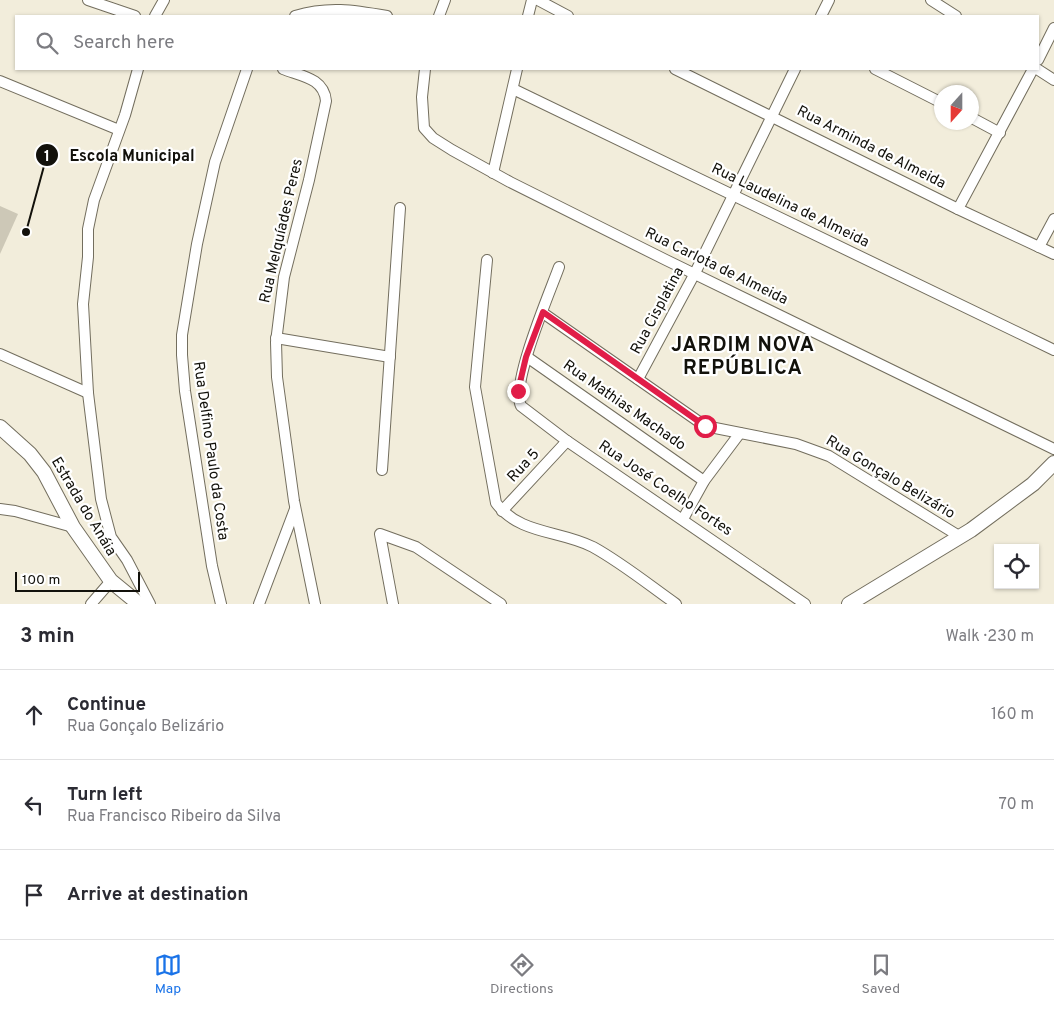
<!DOCTYPE html>
<html lang="en">
<head>
<meta charset="utf-8">
<style>
	:root { --surface:#fff; --page:#f7f7f7; --text:#2b2b33; --muted:#7c7c81; --line:#e1e1e2; --accent:#1a73e8 }
	body { margin:0; font-family:Overpass,sans-serif; background:var(--page); color:var(--text) }
	.controls { position:absolute; right:15px; bottom:15px; display:grid; overflow:hidden; border-radius:0px; box-shadow:0 1px 4px #0004 }
	.controls button { width:45px; height:45px; display:grid; place-items:center; padding:0; border:0; border-bottom:1px solid var(--line); background:var(--surface); color:var(--text); font:25px sans-serif }
	.compass { position:absolute; left:934px; top:85px; width:45px; height:45px; border-radius:50%; background:var(--surface); box-shadow:0 1px 4px #0004; rotate:201deg }
	.scale { position:absolute; left:15px; bottom:12px; width:125px; box-sizing:border-box; padding-left:5px; border:2px solid #12110b; border-top:0; font-size:14px; line-height:18px; white-space:nowrap; color:#12110b; -webkit-text-stroke:4px #fff; paint-order:stroke }
	.stop { position:absolute; width:15px; height:15px; margin:-11px; border:4px solid #e11d48; border-radius:50%; background:#fff }
	.stop.end { background:#e11d48; border-color:#fff; box-shadow:0 1px 5px #0008 }
	.list { margin:0; padding:0; list-style:none }
	h2 { display:flex; justify-content:space-between; align-items:center; height:65px; margin:0; padding:0 20px; font-size:21px }
	h2 small { font-size:16px; font-weight:400; color:var(--muted) }
	.list li { display:grid; grid-template-columns:32px 1fr auto; gap:15px; align-items:center; box-sizing:border-box; height:90px; padding:0 20px; border-top:1px solid var(--line) }
	.list b { display:block; font-size:19px; white-space:nowrap }
	.list p { margin:0; font-size:16px; white-space:nowrap; color:var(--muted) }
	.list em { font-size:16px; font-style:normal; color:var(--muted) }
	.icon { flex:none; width:28px; height:28px; fill:none; stroke:currentColor; stroke-width:2; stroke-linecap:round; stroke-linejoin:round }
	.map { position:relative; flex:none; width:1054px; height:604px; overflow:hidden }
	.search { position:absolute; background:var(--surface); box-shadow:0 1px 4px #0004; left:15px; right:15px; top:15px; height:55px; display:flex; align-items:center; gap:12px; box-sizing:border-box; padding:0 18px; border-radius:0px; color:var(--muted); font-size:19px }
	.sheet { height:335px; background:var(--surface) }
	nav { display:flex; justify-content:space-around; align-items:center; box-sizing:border-box; height:70px; border-top:1px solid var(--line); background:var(--surface); font-size:14px; color:var(--muted) }
	nav a { display:grid; justify-items:center; gap:2px }
	nav .on { color:var(--accent) }
	.map>svg:first-child { display:block }
</style>
</head>
<body>
<div class="map">
<svg width="1054" height="604" viewBox="0 0 1054 604">
	<rect width="100%" height="100%" fill="#f2eddb"/>
	<!-- building -->
	<path fill="#cdc8b7" d="M0 206 18 214 0 254Z"/>
	<g fill="none" stroke-linecap="round" stroke-linejoin="round">
		<defs>
			<g id="street">
				<path d="M88 0 135 16"/>
				<path d="M538 0 568 16"/>
				<path d="M931 0 956 16"/>
				<path d="M155 16 164 0"/>
				<path d="M295 16C328 6 353 10 387 16"/>
				<path d="M439 16 445 0"/>
				<path d="M528 16 532 0"/>
				<path d="M821 16 829 0"/>
				<path d="M1038 60 1054 28"/>
				<path d="M138 69 125 115 94 200 88 229V257L83 304 88 393 101 499 111 537 127 560 150 604"/>
				<path d="M283 69C301 76 324 78 326 101L309 180 284 277 276 342 277 377 294 501 315 604"/>
				<path d="M425 69 422 97 424 128 433 138 452 150 510 182 666 260 1054 449"/>
				<path d="M675 69 958 209 1054 254"/>
				<path d="M875 69 942 103"/>
				<path d="M1037 69 1054 80"/>
				<path d="M0 81 119 130"/>
				<path d="M513 89 1054 350"/>
				<path d="M972 118 1000 133"/>
				<path d="M493 173 517 69"/>
				<path d="M958 209 1033 69"/>
				<path d="M1039 247 1054 219"/>
				<path d="M487 260 475 387 496 503C520 535 560 530 593 547 622 563 649 585 676 604"/>
				<path d="M559 267C550 292 510 385 521 406L567 441 805 604"/>
				<path d="M543 313 705 426 796 444 829 456 959 536"/>
				<path d="M276 338 390 357"/>
				<path d="M0 354 88 393"/>
				<path d="M527 357 704 481"/>
				<path d="M638 379 695 273 795 69"/>
				<path d="M382 470 400 208"/>
				<path d="M0 509 15 511 73 527"/>
				<path d="M502 511 567 441"/>
				<path d="M683 519 704 481 740 433"/>
				<path d="M91 604 111 581"/>
				<path d="M221 604 212 566 185 391 182 355V335L197 244 215 162 247 69"/>
				<path d="M259 604 295 509"/>
				<path d="M393 604 380 534 416 547 501 604"/>
			</g>
			<g id="secondary">
				<path d="M0 427 30 454 44 472 73 527 111 581 139 604"/>
				<path d="M849 604 971 530 1033 484 1054 463"/>
			</g>
		</defs>
		<!-- street casing -->
		<use href="#street" stroke="#736e5e" stroke-width="12"/>
		<!-- secondary casing -->
		<use href="#secondary" stroke="#736e5e" stroke-width="16"/>
		<!-- street -->
		<use href="#street" stroke="#fff" stroke-width="10"/>
		<!-- secondary -->
		<use href="#secondary" stroke="#fff" stroke-width="14"/>
	</g>
	<g fill="none" stroke-linecap="round" stroke-linejoin="round">
		<!-- route -->
		<path stroke="#e11d48" stroke-width="6" d="M518 391 526 357 543 312 705 426"/>
	</g>
	<g text-anchor="middle" dominant-baseline="central" stroke-width="4.5" stroke-linejoin="round" paint-order="stroke">
		<!-- street labels -->
		<g font-size="15" fill="#12110b" stroke="#fff">
			<text transform="translate(871 148) rotate(27)">Rua Arminda de Almeida</text>
			<text transform="translate(790 206) rotate(26)">Rua Laudelina de Almeida</text>
			<text transform="translate(282 231) rotate(-77)">Rua Melquíades Peres</text>
			<text transform="translate(716 267) rotate(26)">Rua Carlota de Almeida</text>
			<text transform="translate(658 311) rotate(-62)">Rua Cisplatina</text>
			<text transform="translate(624 406) rotate(35)">Rua Mathias Machado</text>
			<text transform="translate(210 451) rotate(82)">Rua Delfino Paulo da Costa</text>
			<text transform="translate(524 466) rotate(-47)">Rua 5</text>
			<text transform="translate(890 478) rotate(31)">Rua Gonçalo Belizário</text>
			<text transform="translate(665 489) rotate(34)">Rua José Coelho Fortes</text>
			<text transform="translate(83 507) rotate(59)">Estrada do Anáia</text>
		</g>
		<!-- district labels -->
		<g font-size="20" font-weight="bold" letter-spacing="1" fill="#12110b" stroke="#fff">
			<text x="743" y="346">JARDIM NOVA<tspan x="743" dy="23">REPÚBLICA</tspan></text>
		</g>
	</g>
	<!-- callouts -->
	<path fill="none" stroke="#12110b" stroke-width="2" d="M26 232L47 155"/>
	<g fill="#12110b" stroke="#fff" stroke-width="2">
		<circle cx="26" cy="232" r="5"/>
		<circle cx="47" cy="155" r="12"/>
	</g>
	<g font-size="15" text-anchor="middle" font-weight="bold" fill="#fff">
		<text x="47" y="161">1</text>
	</g>
	<g font-size="16" text-anchor="middle" font-weight="bold" fill="#12110b" stroke="#fff" stroke-width="4.5" stroke-linejoin="round" paint-order="stroke">
		<text x="132" y="161">Escola Municipal</text>
	</g>
</svg>
<div class="controls">
<button><svg class="icon" aria-label="locate" viewBox="0 0 24 24"><circle cx="12" cy="12" r="6"/><path d="M12 2v4M12 18v4M2 12h4M18 12h4"/></svg></button>
</div>
<svg class="compass" viewBox="-18 -18 36 36"><path d="M0-13l5 13h-10z" fill="#e53935"/><path d="M0 13l5-13h-10z" fill="#7c7c81"/></svg>
<div class="scale">100 m</div>
<div class="stop" style="left:705px;top:426px"></div>
<div class="stop end" style="left:518px;top:391px"></div>
<div class="search"><svg class="icon" aria-label="search" viewBox="0 0 24 24"><circle cx="10" cy="10" r="6"/><path d="M15 15l6 6"/></svg>Search here</div>
</div>
<section class="sheet">
<h2>3 min<small>Walk · 230 m</small></h2>
<ul class="list">
<li><svg class="icon" aria-label="ahead" viewBox="0 0 24 24"><path d="M12 20V5M6 11l6-6 6 6"/></svg><div><b>Continue</b><p>Rua Gonçalo Belizário</p></div><em>160 m</em></li>
<li><svg class="icon" aria-label="left" viewBox="0 0 24 24"><path d="M17 20v-9H6M10 6l-5 5 5 5"/></svg><div><b>Turn left</b><p>Rua Francisco Ribeiro da Silva</p></div><em>70 m</em></li>
<li><svg class="icon" aria-label="arrive" viewBox="0 0 24 24"><path d="M6 21V4h12l-3 4 3 4H6"/></svg><div><b>Arrive at destination</b></div></li>
</ul>
</section>
<nav>
<a class="on"><svg class="icon" aria-label="map" viewBox="0 0 24 24"><path d="M3 6l6-2 6 2 6-2v14l-6 2-6-2-6 2zM9 4v14M15 6v14"/></svg>Map</a>
<a><svg class="icon" aria-label="directions" viewBox="0 0 24 24"><path d="M12 3l9 9-9 9-9-9zM9 14v-3h6M13 9l2 2-2 2"/></svg>Directions</a>
<a><svg class="icon" aria-label="saved" viewBox="0 0 24 24"><path d="M7 4h10v16l-5-4-5 4z"/></svg>Saved</a>
</nav>
</body>
</html>
